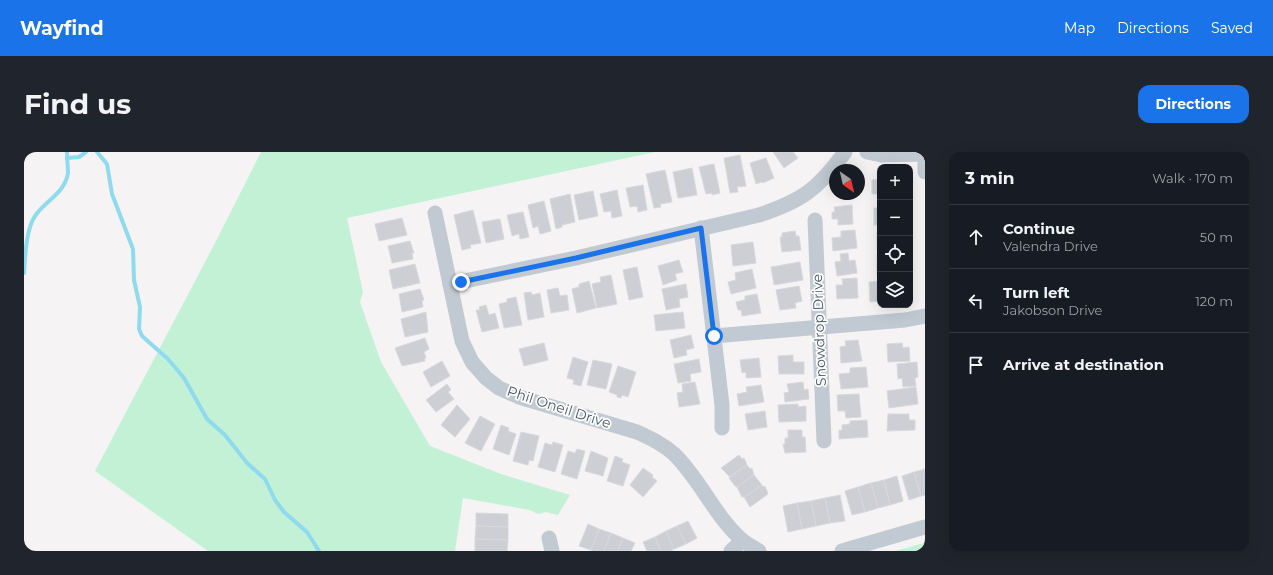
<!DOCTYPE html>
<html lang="en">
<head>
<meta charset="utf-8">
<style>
	:root { --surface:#171b24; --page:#20242c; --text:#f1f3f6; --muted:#9ea1a6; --line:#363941; --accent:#1a73e8 }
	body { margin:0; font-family:Montserrat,sans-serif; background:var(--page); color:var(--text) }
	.controls { position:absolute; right:12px; top:12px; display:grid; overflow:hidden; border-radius:8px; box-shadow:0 4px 16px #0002 }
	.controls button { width:36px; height:36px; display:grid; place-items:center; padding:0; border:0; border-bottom:1px solid var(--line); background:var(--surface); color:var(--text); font:20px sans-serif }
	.compass { position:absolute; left:805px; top:12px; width:36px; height:36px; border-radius:50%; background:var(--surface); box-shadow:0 4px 16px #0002; rotate:146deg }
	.stop { position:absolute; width:12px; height:12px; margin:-9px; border:3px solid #1a73e8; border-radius:50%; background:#fff }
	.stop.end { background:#1a73e8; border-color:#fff; box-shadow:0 1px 4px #0008 }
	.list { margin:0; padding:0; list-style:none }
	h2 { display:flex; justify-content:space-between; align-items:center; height:52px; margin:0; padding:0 16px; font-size:17px }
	h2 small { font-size:13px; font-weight:400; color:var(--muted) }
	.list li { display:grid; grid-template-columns:26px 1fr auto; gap:12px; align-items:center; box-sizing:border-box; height:64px; padding:0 16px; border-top:1px solid var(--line) }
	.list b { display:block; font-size:15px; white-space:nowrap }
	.list p { margin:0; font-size:13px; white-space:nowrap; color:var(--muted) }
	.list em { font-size:13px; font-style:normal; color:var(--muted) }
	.icon { flex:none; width:22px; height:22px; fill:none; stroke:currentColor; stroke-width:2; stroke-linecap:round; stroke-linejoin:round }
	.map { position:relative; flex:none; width:901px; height:399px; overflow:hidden; border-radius:12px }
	header { display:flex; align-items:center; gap:24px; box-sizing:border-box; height:56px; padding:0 20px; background:var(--accent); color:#fff }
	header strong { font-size:19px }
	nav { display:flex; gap:22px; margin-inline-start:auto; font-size:14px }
	.intro { display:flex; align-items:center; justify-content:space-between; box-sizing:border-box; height:96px; padding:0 24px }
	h1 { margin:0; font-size:28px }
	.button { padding:10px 18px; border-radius:12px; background:var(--accent); color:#fff; font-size:14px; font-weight:700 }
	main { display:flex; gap:24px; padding:0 24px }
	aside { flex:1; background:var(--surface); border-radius:12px; box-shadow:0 4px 16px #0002 }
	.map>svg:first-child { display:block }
</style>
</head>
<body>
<header>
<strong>Wayfind</strong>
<nav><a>Map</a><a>Directions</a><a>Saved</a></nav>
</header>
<div class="intro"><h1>Find us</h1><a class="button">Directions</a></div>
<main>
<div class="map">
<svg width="901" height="399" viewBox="0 0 901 399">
	<rect width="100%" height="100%" fill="#f5f3f3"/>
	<!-- green -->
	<g fill="#c3f1d5">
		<path d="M237 0H631L323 66 339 140 336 150 357 210 406 294 477 322 546 343 534 363 522 360 514 362 506 358 439 346 431 399H184L71 319 189 95Z"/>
		<path d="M900 391 901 399H871Z"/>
	</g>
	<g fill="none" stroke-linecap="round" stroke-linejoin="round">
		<!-- stream -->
		<g stroke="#90daee" stroke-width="4">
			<path d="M73 0 83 12 88 42 109 97 110 128 116 155 115 177 118 184 144 207 160 226 183 267 201 283 223 311 241 327 251 348 260 360 283 380 295 399"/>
			<path d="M43 6 55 5 62 0"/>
			<path d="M0 121C1 106 2 77 11 64 21 49 41 41 44 21 44 15 43 7 43 0"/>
		</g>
	</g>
	<!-- building -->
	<g fill="#cdcfd5" stroke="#d7d9de">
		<path d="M749 0H769L774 6 760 16Z"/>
		<path d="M716 3 722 34 713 35 714 40 706 41 700 6Z"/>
		<path d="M742 6 750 26 739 31 738 30 732 32 726 11Z"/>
		<path d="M690 12 696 41 688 43V41L682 42 675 15Z"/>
		<path d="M668 16 673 43 654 46 649 20Z"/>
		<path d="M641 18 648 50 636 52 637 55 630 56 622 22Z"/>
		<path d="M856 27V42H848V28Z"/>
		<path d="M619 33 623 58 614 60 613 54 606 55 602 36Z"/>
		<path d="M593 38 598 64 588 66 587 59 580 60 576 42Z"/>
		<path d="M569 39 574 64 555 68 550 43Z"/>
		<path d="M546 42 551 70 538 73V75L532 77 526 47Z"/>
		<path d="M520 49 527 79 516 82 514 74 509 76 504 53Z"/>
		<path d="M828 53 829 72 814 73V67H808V60H811L810 55Z"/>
		<rect x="850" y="56" width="6" height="17"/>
		<path d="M449 58 457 91 446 93 447 96 438 98 430 63Z"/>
		<path d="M499 60 505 85 496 87 495 82 488 84 483 63Z"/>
		<path d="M378 66 383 83 355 89 351 72Z"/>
		<path d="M476 67 480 87 462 91 458 70Z"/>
		<path d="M831 78 833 96 809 99 808 86 817 85V79Z"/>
		<path d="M771 79 772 84H775L777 98 758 100 756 85H758V81Z"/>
		<path d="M856 79V98H853V80Z"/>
		<path d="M386 89 390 101H388L389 107 368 111 364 94Z"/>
		<path d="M729 90 732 111 709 114 707 93Z"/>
		<path d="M824 101 825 109 831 108 833 121 813 124 811 110 817 109 816 102Z"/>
		<path d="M853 103H856V122L853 123Z"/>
		<path d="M655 108 659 120 651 122 653 128 639 133 634 114Z"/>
		<path d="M776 110 779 128 750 133 747 115Z"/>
		<path d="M391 112 396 131 369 137 365 118Z"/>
		<path d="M613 115 619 145 605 148 599 118Z"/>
		<path d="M728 117 732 136 707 142 704 130 712 128 711 121Z"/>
		<path d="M587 123 593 152 573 156 568 132 577 130 576 125Z"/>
		<path d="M833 126 834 146 813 147 812 133H819L818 127Z"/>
		<path d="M565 129 572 156 553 161 548 137 555 135V132Z"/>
		<path d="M856 129V149L846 150 845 130Z"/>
		<path d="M662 132 664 145 655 147 656 155 642 158 638 137Z"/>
		<path d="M775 134 778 149 771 151 772 156 756 158 752 138Z"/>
		<path d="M534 136 536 144 543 143 545 158 527 161 523 138Z"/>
		<path d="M396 137 400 148 398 149 399 155 378 160 375 142Z"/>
		<path d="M507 140 508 143 516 141 520 165 504 168 500 141Z"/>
		<path d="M733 142 737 161 718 164 717 158H714L712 150 721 148V144Z"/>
		<path d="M492 145 498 173 480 176 475 152 483 150V147Z"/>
		<path d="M462 153 465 163 471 161 475 176 458 180 452 158H456L455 155Z"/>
		<path d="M402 160 404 180 381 185 377 167Z"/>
		<path d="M659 160 661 176 632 179 630 163Z"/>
		<path d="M667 183 670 196 662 198 663 203 650 206 646 188Z"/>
		<path d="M401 186 405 197 400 200 402 206 400 207 401 209 378 214 371 196Z"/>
		<path d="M834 188 838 209 817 211 816 195 822 194 821 189Z"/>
		<path d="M520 191 524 208 500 214 495 197Z"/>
		<path d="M878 191 879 196 885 195 886 209 864 210 863 192Z"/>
		<path d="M769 203V210H780V222H755L754 204Z"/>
		<path d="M549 205 564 210 557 234 549 232 550 228 543 226Z"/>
		<path d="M735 206 737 225 722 226V220L718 221 716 208Z"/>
		<path d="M675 207 677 220 666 222 667 229 654 231 650 212Z"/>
		<path d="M569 208 588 212 582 237 563 233Z"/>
		<path d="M418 209 426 224 407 235 399 220Z"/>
		<path d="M893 210 894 225 891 226 892 234 879 235 878 226 874 227 873 212Z"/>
		<path d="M594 214 612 220 604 245 598 243 597 246 593 245V243L585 240Z"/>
		<path d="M842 215 844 235 817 237 815 222 826 221V216Z"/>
		<path d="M671 230 676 252 655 255 653 241 659 240 658 232Z"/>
		<path d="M779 230 780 238 784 237 785 247 761 250 760 241 765 240 763 232Z"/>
		<path d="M423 232 427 238 424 240 430 247 412 260 402 248Z"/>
		<path d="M737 233 740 250 715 254 713 242 723 240 722 235Z"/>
		<path d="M892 235 894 252 865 256 863 239Z"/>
		<path d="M835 242 837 265 822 266 821 259H814L813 243Z"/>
		<path d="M774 252V255L782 254V269L755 270 754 253Z"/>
		<path d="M433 253 446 267 431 285 417 273Z"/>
		<path d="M741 259 743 275 724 278 721 262Z"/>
		<path d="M864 262H885V268H891V278L863 279Z"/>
		<path d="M456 264 471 272 457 299 441 291Z"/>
		<path d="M843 268 844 285 815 287V278H818V273L826 272V269Z"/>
		<path d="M477 273 485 276 484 279 492 282 485 303 469 297Z"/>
		<path d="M764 278H778V285H781L782 300 761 301 759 292H761V286H764Z"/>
		<path d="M497 280 515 284 509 309 505 308 504 313 489 309Z"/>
		<path d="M529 290 539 293 531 320 514 315 521 291 528 293Z"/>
		<path d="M553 297 561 299 553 327 537 322 544 299 551 301Z"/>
		<path d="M567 299 584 306 579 324 561 319Z"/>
		<path d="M715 303 718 307 720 306 723 313 706 325 697 316Z"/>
		<path d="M591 304 599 307 598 310 606 313 599 334 583 329Z"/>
		<path d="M723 313 726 317 728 316 730 323 713 335 711 334 705 326Z"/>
		<path d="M619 316 629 323 628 325 633 329 619 345 606 333Z"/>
		<path d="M901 317V343L897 344 890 320Z"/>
		<path d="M890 320 897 344 885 348 878 324Z"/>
		<path d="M730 323 738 333 720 345H718L713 335Z"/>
		<path d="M873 324 879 349 866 353 860 328Z"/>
		<path d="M860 328 866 353 854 356 847 331Z"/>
		<path d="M847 331 854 356 841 360 834 335Z"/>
		<path d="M738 333 739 335 741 334 744 342 726 355 720 345Z"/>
		<path d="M834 335 841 360 828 363 821 339Z"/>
		<path d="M816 343 821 369 806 371 801 346Z"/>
		<path d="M801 346 806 371 792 374 787 349Z"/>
		<path d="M787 349 792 374 778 377 773 351Z"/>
		<path d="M773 351 778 377 764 380 759 354Z"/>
		<path d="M452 361 484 362V375L452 374Z"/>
		<path d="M664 369 673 386 662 392 653 374Z"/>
		<path d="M564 372 575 377 567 398 555 394Z"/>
		<path d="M452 374 484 375V388L451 387Z"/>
		<path d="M653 374 662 392 650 397 642 379Z"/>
		<path d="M575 377 587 381 580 399H568L567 398Z"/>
		<path d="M642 379 650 397 646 399H637L631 385Z"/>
		<path d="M587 381 599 386 594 399H580Z"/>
		<path d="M631 385 637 399H623L619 390Z"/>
		<path d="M599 386 611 391 607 399H594Z"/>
		<path d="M451 387 484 388 483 399H451Z"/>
	</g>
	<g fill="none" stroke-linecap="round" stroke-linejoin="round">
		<!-- minor -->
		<g stroke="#c1cad2" stroke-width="15">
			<path d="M843 0 857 3 901 2"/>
			<path d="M901 2V20"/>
			<path d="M411 61 438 189 448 210 462 226 475 236 495 245 613 280C626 286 639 292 650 302 676 327 690 363 717 387 722 392 729 395 735 399"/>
			<path d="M791 68 800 289"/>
			<path d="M677 76 698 253V276"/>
			<path d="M426 132 552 106 735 63C778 49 794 37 821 0"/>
			<path d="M690 184 881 168 901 164"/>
			<path d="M525 386 528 399"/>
			<path d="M707 399 718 389"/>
			<path d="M818 399 901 375"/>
		</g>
	</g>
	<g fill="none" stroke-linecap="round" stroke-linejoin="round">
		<!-- route -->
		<path stroke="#1a73e8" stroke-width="5" d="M437 130 552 106 677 76 690 184"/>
	</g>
	<g text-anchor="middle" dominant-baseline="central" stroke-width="3.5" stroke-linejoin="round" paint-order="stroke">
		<!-- street labels -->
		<g font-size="14" fill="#4a5661" stroke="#fff">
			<text transform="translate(795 178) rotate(-92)">Snowdrop Drive</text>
			<text transform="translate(535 255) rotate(18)">Phil Oneil Drive</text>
		</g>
	</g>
</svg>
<div class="controls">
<button>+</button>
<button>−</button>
<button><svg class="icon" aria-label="locate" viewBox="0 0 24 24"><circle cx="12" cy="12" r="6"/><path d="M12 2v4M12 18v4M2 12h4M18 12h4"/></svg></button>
<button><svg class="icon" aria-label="layers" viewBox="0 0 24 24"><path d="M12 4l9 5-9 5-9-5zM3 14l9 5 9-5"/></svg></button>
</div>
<svg class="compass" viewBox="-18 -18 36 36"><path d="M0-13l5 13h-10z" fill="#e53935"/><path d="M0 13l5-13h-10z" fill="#9ea1a6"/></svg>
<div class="stop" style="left:690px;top:184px"></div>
<div class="stop end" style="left:437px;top:130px"></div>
</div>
<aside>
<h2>3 min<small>Walk · 170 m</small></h2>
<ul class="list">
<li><svg class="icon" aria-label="ahead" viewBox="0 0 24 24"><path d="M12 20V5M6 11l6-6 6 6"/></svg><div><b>Continue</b><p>Valendra Drive</p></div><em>50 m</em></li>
<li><svg class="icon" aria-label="left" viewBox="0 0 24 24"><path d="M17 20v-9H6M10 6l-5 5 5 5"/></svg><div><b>Turn left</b><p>Jakobson Drive</p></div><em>120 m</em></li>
<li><svg class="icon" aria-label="arrive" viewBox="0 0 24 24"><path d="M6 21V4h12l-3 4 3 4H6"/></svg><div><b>Arrive at destination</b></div></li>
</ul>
</aside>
</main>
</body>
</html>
